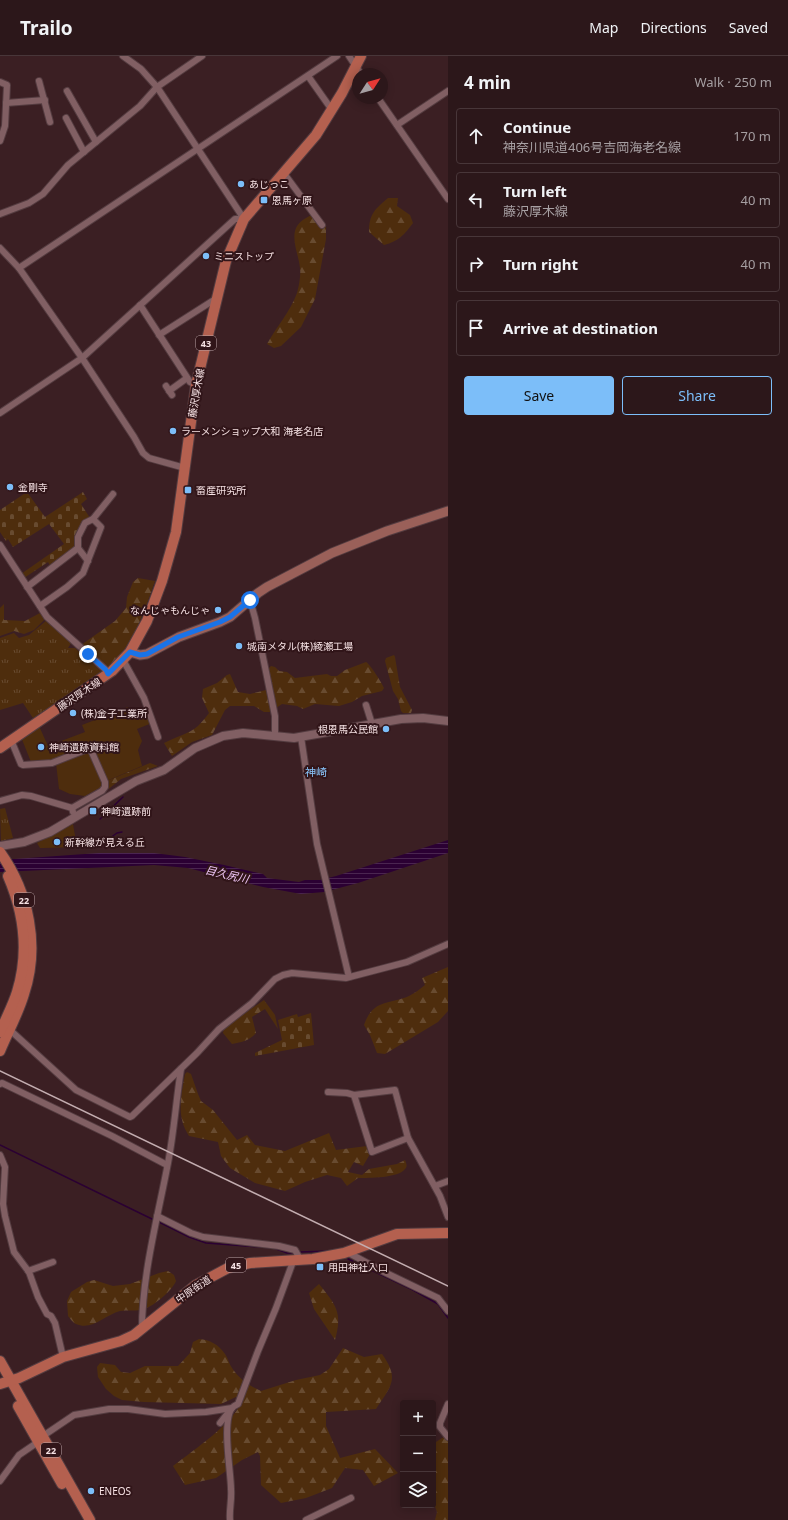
<!DOCTYPE html>
<html lang="en">
<head>
<meta charset="utf-8">
<style>
	:root { --surface:#2c171a; --page:#382427; --text:#f1f3f6; --muted:#a69fa2; --line:#483639; --accent:#7cbef9 }
	body { margin:0; font-family:"Noto Sans","Noto Sans JP",sans-serif; background:var(--page); color:var(--text) }
	.controls { position:absolute; right:12px; bottom:12px; display:grid; overflow:hidden; border-radius:4px; box-shadow:0 2px 10px #0003 }
	.controls button { width:36px; height:36px; display:grid; place-items:center; padding:0; border:0; border-bottom:1px solid var(--line); background:var(--surface); color:var(--text); font:20px sans-serif }
	.compass { position:absolute; left:352px; top:12px; width:36px; height:36px; border-radius:50%; background:var(--surface); box-shadow:0 2px 10px #0003; rotate:54deg }
	.stop { position:absolute; width:12px; height:12px; margin:-9px; border:3px solid #1a73e8; border-radius:50%; background:#fff }
	.stop.end { background:#1a73e8; border-color:#fff; box-shadow:0 1px 4px #0008 }
	.list { margin:0; padding:0; list-style:none }
	h2 { display:flex; justify-content:space-between; align-items:center; height:52px; margin:0; padding:0 16px; font-size:17px }
	h2 small { font-size:13px; font-weight:400; color:var(--muted) }
	.list li { display:grid; grid-template-columns:26px 1fr auto; gap:12px; align-items:center; box-sizing:border-box; height:56px; margin:0 8px 8px; padding:0 8px; border:1px solid var(--line); border-radius:4px }
	.list b { display:block; font-size:15px; white-space:nowrap }
	.list p { margin:0; font-size:13px; white-space:nowrap; color:var(--muted) }
	.list em { font-size:13px; font-style:normal; color:var(--muted) }
	.actions { display:flex; gap:8px; padding:12px 16px }
	.actions a { flex:1; padding:9px 0; border:1px solid var(--accent); border-radius:4px; text-align:center; font-size:14px; color:var(--accent) }
	.actions .main { background:var(--accent); color:#111 }
	.icon { flex:none; width:22px; height:22px; fill:none; stroke:currentColor; stroke-width:2; stroke-linecap:round; stroke-linejoin:round }
	.map { position:relative; flex:none; width:448px; height:1464px; overflow:hidden }
	header { display:flex; align-items:center; gap:24px; box-sizing:border-box; height:56px; padding:0 20px; background:var(--surface); border-bottom:1px solid var(--line) }
	header strong { font-size:19px }
	nav { display:flex; gap:22px; margin-inline-start:auto; font-size:14px }
	main { display:flex }
	aside { flex:1; background:var(--surface) }
	.map>svg:first-child { display:block }
</style>
</head>
<body>
<header>
<strong>Trailo</strong>
<nav><a>Map</a><a>Directions</a><a>Saved</a></nav>
</header>
<main>
<div class="map">
<svg width="448" height="1464" viewBox="0 0 448 1464">
	<defs>
		<pattern id="grass-tufts" width="24" height="20" patternUnits="userSpaceOnUse"><rect width="24" height="20" fill="#4e2d0d"/><path d="M3 7l-1-3M5 7V3M7 7l1-3M15 17l-1-3M17 17v-4M19 17l1-3" fill="none" stroke="#684b30"/></pattern>
		<pattern id="forest-firs" width="22" height="20" patternUnits="userSpaceOnUse"><rect width="22" height="20" fill="#4e2d0d"/><path d="M5 1l3.5 6h-7zM16 11l3.5 6h-7z" fill="#684b30"/></pattern>
		<pattern id="cemetery-stones" width="16" height="16" patternUnits="userSpaceOnUse"><rect width="16" height="16" fill="#4e2d0d"/><path d="M2 7V4a2 2 0 0 1 4 0v3zM10 15v-3a2 2 0 0 1 4 0v3z" fill="#684b30"/></pattern>
		<pattern id="water-rules" width="6" height="5" patternUnits="userSpaceOnUse"><rect width="6" height="5" fill="#2b0033"/><path d="M0 2.5h6" fill="none" stroke="#4a2550"/></pattern>
	</defs>
	<rect width="100%" height="100%" fill="#3b1f23"/>
	<!-- grass -->
	<g fill="url(#grass-tufts)">
		<path d="M47 564 71 587 68 592H75L102 616 82 631 33 662 23 647 0 654V582L14 577 19 582 29 579Z"/>
		<path d="M5 752 13 782 1 785 0 753Z"/>
	</g>
	<!-- forest -->
	<g fill="url(#forest-firs)">
		<path d="M388 142H398L397 150 410 159 413 167C404 179 399 185 384 189L369 176C369 158 375 153 388 142Z"/>
		<path d="M315 157 326 170V183L315 243 301 271 281 290 274 292 267 288C277 270 290 256 297 237 299 230 301 219 300 212 299 200 291 184 296 172 300 164 308 161 315 157Z"/>
		<path d="M138 522 155 525C144 556 134 589 108 611L81 589 115 565 126 552 127 541 133 526Z"/>
		<path d="M4 548V564L25 565 40 557 45 563 34 574 24 578 14 575 0 580V552Z"/>
		<path d="M394 599 395 601 400 631 412 654 411 657H403L401 655 398 643 393 635 385 605 386 602Z"/>
		<path d="M366 606C370 608 382 627 384 632L382 635 362 640 352 646 339 650 315 648 303 653 297 650 282 648 270 656H264L254 650H230L225 654 212 679 192 686 172 700 164 687C175 681 189 678 198 670 202 666 206 661 209 657L202 642 203 633 217 627 227 619 230 618 238 636 250 638 266 634 268 613 271 610 275 611 279 615 287 616 295 622 327 618 331 620H337L345 614Z"/>
		<path d="M150 707 158 710 121 723 106 735 107 725Z"/>
		<path d="M448 911V955L438 966 385 998 377 997 370 979 364 969C373 943 388 949 409 940 415 937 420 933 425 929L422 922Z"/>
		<path d="M264 944 275 959 278 973 265 953 252 961 256 977C249 985 242 986 232 988L223 977 224 972Z"/>
		<path d="M187 1016 191 1018 198 1038 201 1045 213 1054 237 1084 247 1079 255 1089 285 1095 329 1077 336 1094 367 1090 370 1098 363 1110 354 1106 348 1116 362 1119 369 1113 397 1108 405 1104C406 1107 408 1110 405 1113 399 1122 368 1122 358 1122L347 1130 341 1122 327 1119 305 1126 285 1135 255 1127 230 1112 221 1100 218 1086 189 1080C176 1060 181 1041 185 1018Z"/>
		<path d="M168 1215 174 1219 176 1225C172 1235 152 1252 141 1254 134 1255 127 1254 120 1255 105 1259 92 1275 76 1268 73 1267 70 1262 68 1260L67 1245 71 1236 87 1226 94 1224 113 1230 130 1228 159 1217Z"/>
		<path d="M319 1228C336 1249 343 1257 335 1284L314 1253 309 1237Z"/>
		<path d="M199 1283C210 1284 218 1288 225 1298 228 1302 229 1308 232 1312 239 1323 250 1330 261 1335L296 1324 320 1319 329 1313 343 1292 364 1301 382 1298C400 1323 391 1330 376 1353L326 1356V1370L340 1402 375 1393 398 1417 374 1430 363 1414 345 1412 332 1432 306 1442 281 1447 261 1429 260 1400 258 1396 242 1404 216 1422 185 1429 173 1410C195 1393 233 1368 244 1342L236 1341 221 1348 144 1346 122 1344 114 1340 106 1333 98 1321 97 1311 100 1307 115 1309 121 1316 130 1317 145 1310H178L190 1297 193 1286Z"/>
		<path d="M448 1378V1464H435L437 1456 433 1445V1388Z"/>
	</g>
	<!-- cemetery -->
	<g fill="url(#cemetery-stones)">
		<path d="M27 436 45 461 83 436 87 443 81 448 90 462 85 465 77 491 51 511 48 506 24 522 21 518 64 488 49 468 13 491 8 483 6 485 0 476V454Z"/>
		<path d="M311 957 314 989 255 1000V997L282 984 278 964 297 958 298 961Z"/>
	</g>
	<!-- park -->
	<g fill="#4e2d0d">
		<path d="M128 651 133 663 148 658 152 667 137 673 142 685 138 694 142 710 104 726 103 730 85 740 70 738 59 733 56 707 31 706 21 681 39 670 48 690 85 676 82 669Z"/>
		<path d="M73 768 77 791 44 792H40L37 787Z"/>
	</g>
	<!-- water -->
	<path fill="url(#water-rules)" d="M448 784V797L358 827 324 836 301 838 263 831 188 812 154 809 0 816V804L99 797H154L185 801 224 809 263 818 267 822 299 826 305 824H320L336 820Z"/>
	<g fill="none" stroke-linecap="round" stroke-linejoin="round">
		<!-- stream -->
		<g stroke="#2b0033" stroke-width="1.5">
			<path d="M100 763 123 741"/>
			<path d="M100 789 117 777 122 776"/>
			<path d="M0 1089 154 1164"/>
			<path d="M157 1165 189 1181 206 1187 274 1192 287 1197H294"/>
			<path d="M299 1196 330 1195"/>
			<path d="M348 1203 413 1234 438 1248 448 1262"/>
		</g>
		<defs>
			<g id="minor">
				<path d="M123 0 141 13 157 31 244 163"/>
				<path d="M349 0 361 18"/>
				<path d="M308 20 332 54"/>
				<path d="M39 25 50 66"/>
				<path d="M0 26 7 29 5 70 0 85"/>
				<path d="M67 35 96 86"/>
				<path d="M378 42 448 143"/>
				<path d="M6 47 45 44"/>
				<path d="M66 62 84 96"/>
				<path d="M397 69 448 35"/>
				<path d="M283 116 322 169"/>
				<path d="M0 158 29 147 43 138 68 109 140 50 157 31 202 0"/>
				<path d="M0 192 19 212 82 302 134 381 143 397 149 402 185 412"/>
				<path d="M19 212 337 0"/>
				<path d="M140 249 190 326 196 329"/>
				<path d="M159 279 217 242"/>
				<path d="M166 330 172 339"/>
				<path d="M169 335 187 322"/>
				<path d="M0 357 82 302 235 163H244"/>
				<path d="M0 489 47 561 106 614 108 618"/>
				<path d="M88 505 78 492V481L85 467 93 463 113 438"/>
				<path d="M27 531 78 492"/>
				<path d="M250 544 255 562 275 660V680"/>
				<path d="M40 550 67 531 83 517 101 471 93 463"/>
				<path d="M123 604 144 642 158 681"/>
				<path d="M366 649 372 668"/>
				<path d="M301 681 317 788 349 921"/>
				<path d="M11 684 21 708 23 709 52 707 90 692 105 726V731L102 735 72 752"/>
				<path d="M0 745 22 739 31 740 72 752 73 756"/>
				<path d="M10 974 76 1034 130 1061 132 1060 197 997 219 973 252 947 275 923 283 919 292 917 346 922 407 906 448 888"/>
				<path d="M0 1028 2 1027 112 1080 167 1109"/>
				<path d="M328 1036 347 1037 354 1039 395 1034 408 1082 440 1140 448 1161"/>
				<path d="M354 1039 372 1096 408 1082"/>
				<path d="M0 1099 5 1111 3 1148 5 1160 14 1196 29 1216 38 1241 47 1258 51 1260 55 1267 63 1301"/>
				<path d="M435 1130 448 1125"/>
				<path d="M157 1160 191 1177 203 1181 279 1190 295 1194 300 1203"/>
				<path d="M347 1196 382 1215 438 1242 448 1255"/>
				<path d="M28 1215 53 1206"/>
				<path d="M142 1273C142 1219 158 1160 168 1107 174 1076 176 1045 181 1013"/>
				<path d="M448 1348 440 1367V1371L448 1381"/>
				<path d="M220 1367 231 1353"/>
				<path d="M43 1380 74 1359 109 1353H128L165 1358 206 1356 232 1352"/>
				<path d="M0 1425 19 1399 38 1386"/>
				<path d="M230 1464C229 1454 232 1444 231 1433 231 1416 221 1363 233 1351 234 1350 236 1349 238 1348L258 1295 276 1252 294 1203"/>
				<path d="M306 1464 351 1442"/>
			</g>
			<path id="tertiary" d="M0 790 24 786 50 776 136 725 164 714 195 692 223 680 243 677 294 682 401 663 423 662 448 665"/>
			<path id="secondary" d="M130 596 140 599 147 598 179 581 220 566 230 561 258 537 267 531 332 497 387 475 448 455"/>
			<g id="primary">
				<path d="M0 692 112 615 130 596 147 565 162 525 176 476 196 329 226 205 244 163 316 79 342 37 361 0"/>
				<path d="M0 796C29 837 40 890 24 938 18 958 8 976 0 995"/>
				<path d="M0 976C6 962 13 949 17 936 29 897 24 857 8 820"/>
				<path d="M0 1305 90 1464"/>
				<path d="M0 1328 19 1322 63 1301 121 1285 134 1279 196 1229 228 1212 250 1207 313 1203 344 1197 397 1178 448 1177"/>
				<path d="M18 1350 62 1428"/>
			</g>
		</defs>
		<!-- minor casing -->
		<use href="#minor" stroke="#543c40" stroke-width="8"/>
		<!-- tertiary casing -->
		<use href="#tertiary" stroke="#543c40" stroke-width="10"/>
		<!-- secondary casing -->
		<use href="#secondary" stroke="#543c40" stroke-width="11"/>
		<!-- primary casing -->
		<use href="#primary" stroke="#543c40" stroke-width="12"/>
		<!-- minor -->
		<use href="#minor" stroke="#815f63" stroke-width="6"/>
		<!-- tertiary -->
		<use href="#tertiary" stroke="#815f63" stroke-width="8"/>
		<!-- secondary -->
		<use href="#secondary" stroke="#9a6059" stroke-width="9"/>
		<!-- primary -->
		<use href="#primary" stroke="#b4604f" stroke-width="10"/>
		<!-- rail -->
		<path stroke="#c3adb0" stroke-width="1.5" d="M0 1015 448 1230"/>
	</g>
	<g fill="none" stroke-linecap="round" stroke-linejoin="round">
		<!-- route -->
		<path stroke="#1a73e8" stroke-width="5" d="M88 598 106 614 108 618 130 596 140 599 147 598 178 581 220 566 230 561 250 544"/>
	</g>
	<!-- markers -->
	<g fill="#7cbef9" stroke="#311519" stroke-width="1.5">
		<circle cx="241" cy="128" r="4"/>
		<rect x="260" y="140" width="8" height="8" rx="2"/>
		<circle cx="206" cy="200" r="4"/>
		<circle cx="173" cy="375" r="4"/>
		<circle cx="10" cy="431" r="4"/>
		<rect x="184" y="430" width="8" height="8" rx="2"/>
		<circle cx="218" cy="554" r="4"/>
		<circle cx="239" cy="590" r="4"/>
		<circle cx="73" cy="657" r="4"/>
		<circle cx="386" cy="673" r="4"/>
		<circle cx="41" cy="691" r="4"/>
		<rect x="89" y="751" width="8" height="8" rx="2"/>
		<circle cx="57" cy="786" r="4"/>
		<rect x="316" y="1207" width="8" height="8" rx="2"/>
		<circle cx="91" cy="1435" r="4"/>
	</g>
	<g text-anchor="middle" dominant-baseline="central" stroke-width="4" stroke-linejoin="round" paint-order="stroke">
		<!-- shield labels -->
		<g fill="#311519" stroke="#bba4a7" stroke-width="1">
			<rect x="196" y="280" width="20" height="14" rx="3"/>
			<rect x="14" y="837" width="20" height="14" rx="3"/>
			<rect x="226" y="1202" width="20" height="14" rx="3"/>
			<rect x="41" y="1387" width="20" height="14" rx="3"/>
		</g>
		<g font-size="9" font-weight="bold" fill="#f6e2e4">
			<text x="206" y="287">43</text>
			<text x="24" y="844">22</text>
			<text x="236" y="1209">45</text>
			<text x="51" y="1394">22</text>
		</g>
		<!-- poi labels -->
		<g font-size="10" fill="#f6e2e4" stroke="#311519" text-anchor="start">
			<text x="249" y="128">あじっこ</text>
			<text x="272" y="144">恩馬ヶ原</text>
			<text x="214" y="200">ミニストップ</text>
			<text x="181" y="375">ラーメンショップ大和 海老名店</text>
			<text x="18" y="431">金剛寺</text>
			<text x="196" y="434">畜産研究所</text>
			<text x="210" y="554" text-anchor="end">なんじゃもんじゃ</text>
			<text x="247" y="590">城南メタル(株)綾瀬工場</text>
			<text x="81" y="657">(株)金子工業所</text>
			<text x="378" y="673" text-anchor="end">根恩馬公民館</text>
			<text x="49" y="691">神崎遺跡資料館</text>
			<text x="101" y="755">神崎遺跡前</text>
			<text x="65" y="786">新幹線が見える丘</text>
			<text x="328" y="1211">用田神社入口</text>
			<text x="99" y="1435">ENEOS</text>
		</g>
		<!-- street labels -->
		<g font-size="10" fill="#f6e2e4" stroke="#311519">
			<text transform="translate(196 337) rotate(-80)">藤沢厚木線</text>
			<text transform="translate(79 638) rotate(-34)">藤沢厚木線</text>
			<text transform="translate(193 1233) rotate(-34)">中原街道</text>
		</g>
		<!-- neighbourhood labels -->
		<g font-size="11" fill="#8ac7fe" stroke="#311519">
			<text x="316" y="715">神崎</text>
		</g>
		<!-- water labels -->
		<g font-size="11" font-style="italic" fill="#efc6f6" stroke="#311519">
			<text transform="translate(227 818) rotate(13)">目久尻川</text>
		</g>
	</g>
</svg>
<div class="controls">
<button>+</button>
<button>−</button>
<button><svg class="icon" aria-label="layers" viewBox="0 0 24 24"><path d="M12 4l9 5-9 5-9-5zM3 14l9 5 9-5"/></svg></button>
</div>
<svg class="compass" viewBox="-18 -18 36 36"><path d="M0-13l5 13h-10z" fill="#e53935"/><path d="M0 13l5-13h-10z" fill="#a69fa2"/></svg>
<div class="stop" style="left:250px;top:544px"></div>
<div class="stop end" style="left:88px;top:598px"></div>
</div>
<aside>
<h2>4 min<small>Walk · 250 m</small></h2>
<ul class="list">
<li><svg class="icon" aria-label="ahead" viewBox="0 0 24 24"><path d="M12 20V5M6 11l6-6 6 6"/></svg><div><b>Continue</b><p>神奈川県道406号吉岡海老名線</p></div><em>170 m</em></li>
<li><svg class="icon" aria-label="left" viewBox="0 0 24 24"><path d="M17 20v-9H6M10 6l-5 5 5 5"/></svg><div><b>Turn left</b><p>藤沢厚木線</p></div><em>40 m</em></li>
<li><svg class="icon" aria-label="right" viewBox="0 0 24 24"><path d="M7 20v-9h11M14 6l5 5-5 5"/></svg><div><b>Turn right</b></div><em>40 m</em></li>
<li><svg class="icon" aria-label="arrive" viewBox="0 0 24 24"><path d="M6 21V4h12l-3 4 3 4H6"/></svg><div><b>Arrive at destination</b></div></li>
</ul>
<div class="actions"><a class="main">Save</a><a>Share</a></div>
</aside>
</main>
</body>
</html>
